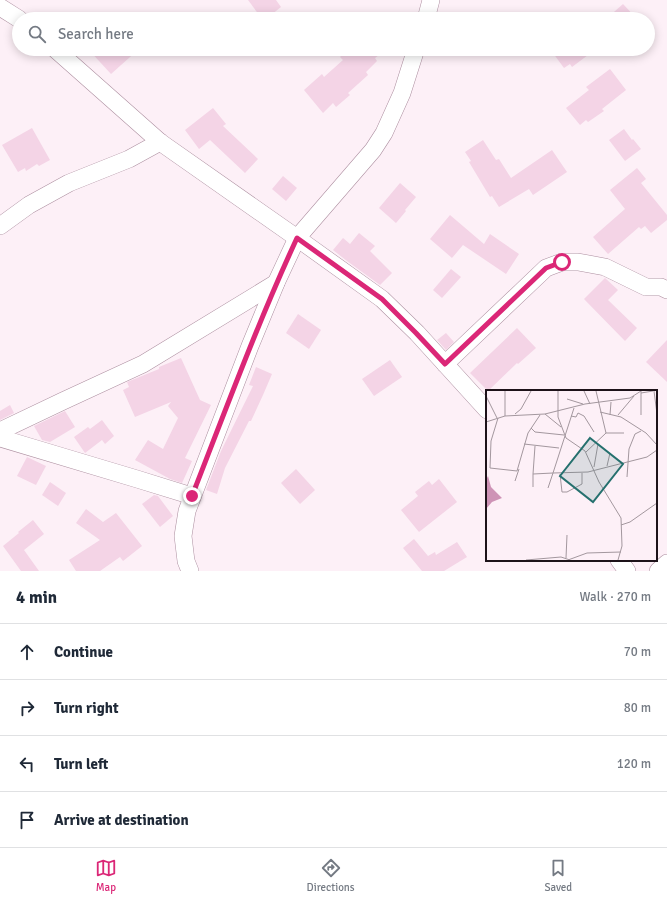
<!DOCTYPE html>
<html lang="en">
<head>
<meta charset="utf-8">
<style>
	:root { --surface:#fff; --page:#f2f2f3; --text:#1f2937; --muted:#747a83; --line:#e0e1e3; --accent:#db2777 }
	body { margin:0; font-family:Signika,sans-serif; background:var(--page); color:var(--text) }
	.stop { position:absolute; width:12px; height:12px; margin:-9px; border:3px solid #db2777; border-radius:50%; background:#fff }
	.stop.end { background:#db2777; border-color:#fff; box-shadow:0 1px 4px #0008 }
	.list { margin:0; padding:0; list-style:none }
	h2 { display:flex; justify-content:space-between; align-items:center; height:52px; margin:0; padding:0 16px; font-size:17px }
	h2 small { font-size:13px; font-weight:400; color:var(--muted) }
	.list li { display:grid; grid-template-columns:26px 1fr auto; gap:12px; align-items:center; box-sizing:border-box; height:56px; padding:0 16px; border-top:1px solid var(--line) }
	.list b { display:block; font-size:15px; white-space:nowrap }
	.list em { font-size:13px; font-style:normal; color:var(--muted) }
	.icon { flex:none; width:22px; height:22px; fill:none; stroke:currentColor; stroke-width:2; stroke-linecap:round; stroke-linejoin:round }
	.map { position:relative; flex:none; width:667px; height:571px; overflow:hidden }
	.search { position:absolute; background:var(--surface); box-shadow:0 2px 10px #0003; left:12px; right:12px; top:12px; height:44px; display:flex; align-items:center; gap:10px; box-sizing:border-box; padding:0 14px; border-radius:22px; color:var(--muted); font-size:15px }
	.sheet { height:276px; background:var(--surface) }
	nav { display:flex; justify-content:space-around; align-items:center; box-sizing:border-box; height:56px; border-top:1px solid var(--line); background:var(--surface); font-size:11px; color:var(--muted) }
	nav a { display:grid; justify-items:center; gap:2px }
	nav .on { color:var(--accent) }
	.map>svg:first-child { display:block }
</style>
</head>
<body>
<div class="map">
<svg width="667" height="571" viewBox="0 0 667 571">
	<rect width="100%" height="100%" fill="#fdf0f7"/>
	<!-- building -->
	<g fill="#f4d4e6">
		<path d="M248 0H276L281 7 266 19H262Z"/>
		<path d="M623 4 637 19H606Z"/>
		<path d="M88 49H139L111 74Z"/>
		<path d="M348 49H387L375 58 377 61 366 72 368 75 348 93 350 95 336 107 333 103 323 113 304 90 322 74 324 77 343 60 340 57Z"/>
		<path d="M550 49H596L572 67 570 64 564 68Z"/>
		<path d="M610 69 626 90 602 109 604 111 588 122 586 120 580 125 566 108 589 90 586 87Z"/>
		<path d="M213 108 226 124 223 126 258 159 245 173 210 140 199 149 185 130Z"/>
		<path d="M32 128 50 160 39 166 37 164 26 171 25 168 18 172 2 145Z"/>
		<path d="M624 129 632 140 633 139 641 149 625 161 609 140Z"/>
		<path d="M483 140 496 160 499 159 511 178 552 150 567 172 533 195 529 189 499 207 492 196 490 197 469 162 471 161 465 152Z"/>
		<path d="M637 168 646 179 641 183 667 215V220L651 233 645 226 641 229 639 227 608 254 593 237 625 209 610 190Z"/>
		<path d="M283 176 297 188 286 201 272 189Z"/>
		<path d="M400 183 416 197 405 210 406 211 396 223 379 208Z"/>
		<path d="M450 215 484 244 490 234 519 254 506 274 463 245 452 258 430 239Z"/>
		<path d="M359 233 375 246 370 251 392 273 380 285 347 261 333 250 343 238 350 244Z"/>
		<path d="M451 269 461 277 442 298 433 290Z"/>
		<path d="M605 278 618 290 608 300 637 328 625 341 584 299Z"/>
		<path d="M298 314 321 330 309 349 286 333Z"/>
		<path d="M517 328 536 348 518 364 517 363 488 391 470 373Z"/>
		<path d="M446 333 454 342 446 350 437 340Z"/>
		<path d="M667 340V382L646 362Z"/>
		<path d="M181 358 200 400 211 405 185 458 192 461 182 483 170 479 135 460 148 440 163 449 178 418 168 406 171 402 135 417 123 390 129 387 127 382 159 369V367Z"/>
		<path d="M390 360 402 377 374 396 362 379Z"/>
		<path d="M256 367 272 374 263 395 251 421H249L225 468 217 494 206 490 221 451 253 386 249 385Z"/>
		<path d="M10 405 14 413 0 420V411Z"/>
		<path d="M65 411 75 427 50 442 42 440 34 426Z"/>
		<path d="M102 420 114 436 105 444 102 440 85 453 74 437 88 427 90 429Z"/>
		<path d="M27 457 46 466 36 485 17 476Z"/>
		<path d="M296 469 315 490 300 504 281 483Z"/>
		<path d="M439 479 457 502 419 532 401 510 418 496 415 492 429 481 432 485Z"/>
		<path d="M50 482 66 493 58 506 42 495Z"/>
		<path d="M154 495 158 496 173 516 160 527 142 504Z"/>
		<path d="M86 509 103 522 116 513 142 546 123 561 120 557 100 571H76L69 560 100 540 76 523Z"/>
		<path d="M33 520 44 534 24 550 39 571H21L3 546 19 533 18 532Z"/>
		<path d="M414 539 428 556 435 552 436 555 457 542 467 557 444 571H422L403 548Z"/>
	</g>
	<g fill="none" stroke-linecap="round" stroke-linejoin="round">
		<defs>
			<g id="minor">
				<path d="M0 7 19 19"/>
				<path d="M426 19 431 0"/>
				<path d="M55 49 160 142 297 238 382 299 417 333 487 410"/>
				<path d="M0 226 29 205 69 183 129 159 160 142"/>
				<path d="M445 364 546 268 562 262H578L605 267 646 287H661L667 290"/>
				<path d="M0 431 63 401 143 364 276 283"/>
				<path d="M0 438 137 479 192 496"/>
				<path d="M619 560 627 571"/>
				<path d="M190 571 186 561 183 536 187 511 250 346 276 283 297 238 373 150 384 133 402 93 416 49"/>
				<path d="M658 571 667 563"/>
			</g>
		</defs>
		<!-- minor casing -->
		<use href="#minor" stroke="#ad8fa0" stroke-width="18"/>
		<!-- minor -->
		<use href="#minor" stroke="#fff" stroke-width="17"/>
	</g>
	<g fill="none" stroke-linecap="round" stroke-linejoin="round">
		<!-- route -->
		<path stroke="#db2777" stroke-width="5" d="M192 496C226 409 258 322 297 238L382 299 416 333 445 364 546 268 562 262"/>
	</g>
	<!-- overview -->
	<g transform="translate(486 390)">
		<rect width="171" height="171" fill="#fdf0f7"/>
		<path d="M2 86 5 97 16 108 6 112 0 119V90Z" fill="#ce93b6"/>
		<path fill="none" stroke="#a3979e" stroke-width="1" d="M19 1V26M72 1V27L80 48 99 61 113 92 135 128 136 156 132 170M98 1 104 14M155 1V25M168 1 171 24M155 3 167 1M0 6 11 28M81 9 97 14M88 18 67 83 102 82 161 67 171 60M114 22 135 27 160 43 171 55M29 24 35 19 45 1M59 24 75 37M124 25 125 12M132 25 148 6M85 26 90 27 92 23 98 26 108 42M12 28 5 51 4 78 31 81 42 43 54 25M0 32 19 26 59 24 99 14 144 8 155 1M45 38 49 42 78 45M120 43H138M38 54 73 58M49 56 47 84 67 83 62 98M100 62 120 43 110 1M121 76 124 63M108 77 112 54M74 84 76 102H81L96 94V83M141 87 143 59 149 44 155 41M29 91 33 79M47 97V84M135 135 144 132 171 113M80 168 81 145M40 170 75 167 84 170M82 170 101 163 135 162"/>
		<path fill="#25706e" fill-opacity="0.15" stroke="#25706e" stroke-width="2" d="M104 48 137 74 107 112 74 86Z"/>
		<rect width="171" height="171" fill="none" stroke="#1d1219" stroke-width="2"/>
	</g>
</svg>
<div class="stop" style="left:562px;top:262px"></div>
<div class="stop end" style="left:192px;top:496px"></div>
<div class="search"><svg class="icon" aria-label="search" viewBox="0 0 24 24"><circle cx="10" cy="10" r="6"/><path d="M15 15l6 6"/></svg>Search here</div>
</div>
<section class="sheet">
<h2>4 min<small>Walk · 270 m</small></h2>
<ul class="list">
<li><svg class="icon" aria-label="ahead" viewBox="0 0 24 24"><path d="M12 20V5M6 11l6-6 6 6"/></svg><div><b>Continue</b></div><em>70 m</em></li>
<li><svg class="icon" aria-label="right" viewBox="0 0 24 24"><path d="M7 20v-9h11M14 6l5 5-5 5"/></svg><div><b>Turn right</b></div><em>80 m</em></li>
<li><svg class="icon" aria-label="left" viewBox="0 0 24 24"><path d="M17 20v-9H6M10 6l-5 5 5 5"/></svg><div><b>Turn left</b></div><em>120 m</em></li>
<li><svg class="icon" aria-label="arrive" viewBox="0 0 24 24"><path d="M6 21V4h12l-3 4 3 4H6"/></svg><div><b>Arrive at destination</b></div></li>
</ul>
</section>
<nav>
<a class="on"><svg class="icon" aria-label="map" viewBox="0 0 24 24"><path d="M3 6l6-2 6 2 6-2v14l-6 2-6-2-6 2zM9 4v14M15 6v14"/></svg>Map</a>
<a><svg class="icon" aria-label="directions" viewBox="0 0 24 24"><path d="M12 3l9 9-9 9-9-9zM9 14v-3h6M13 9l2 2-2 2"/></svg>Directions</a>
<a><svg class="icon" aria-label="saved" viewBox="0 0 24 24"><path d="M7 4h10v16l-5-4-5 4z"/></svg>Saved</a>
</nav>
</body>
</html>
